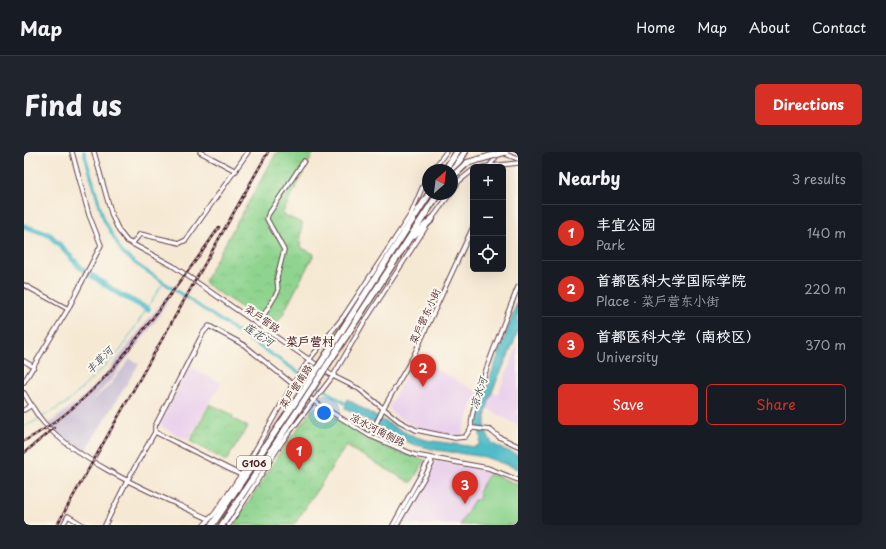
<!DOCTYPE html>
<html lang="en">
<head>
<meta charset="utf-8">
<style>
	:root { --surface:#171b24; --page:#20242c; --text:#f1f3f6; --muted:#9ea1a6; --line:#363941; --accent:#d93025 }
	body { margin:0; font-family:"Playpen Sans","LXGW WenKai TC",sans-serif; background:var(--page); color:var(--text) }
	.controls { position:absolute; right:12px; top:12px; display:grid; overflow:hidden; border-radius:6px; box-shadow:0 4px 16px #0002 }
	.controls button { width:36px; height:36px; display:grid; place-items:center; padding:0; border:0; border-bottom:1px solid var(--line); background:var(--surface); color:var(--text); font:20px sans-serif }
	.compass { position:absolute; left:398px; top:12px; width:36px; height:36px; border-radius:50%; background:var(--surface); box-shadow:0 4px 16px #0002; rotate:28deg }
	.you { position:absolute; left:300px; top:261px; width:14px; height:14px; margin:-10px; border:3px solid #fff; border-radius:50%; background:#1a73e8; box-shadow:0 0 0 6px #1a73e833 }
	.badge { display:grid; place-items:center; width:26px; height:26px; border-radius:50%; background:var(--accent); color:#fff; font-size:13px; font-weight:700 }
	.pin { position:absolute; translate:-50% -33px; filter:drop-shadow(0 1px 2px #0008) }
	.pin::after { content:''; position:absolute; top:21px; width:14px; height:12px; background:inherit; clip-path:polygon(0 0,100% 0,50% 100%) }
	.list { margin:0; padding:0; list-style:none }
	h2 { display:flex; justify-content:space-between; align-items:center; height:52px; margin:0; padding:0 16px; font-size:17px }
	h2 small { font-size:13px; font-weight:400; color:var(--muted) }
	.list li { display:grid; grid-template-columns:26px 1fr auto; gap:12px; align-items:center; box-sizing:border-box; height:56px; padding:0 16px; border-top:1px solid var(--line) }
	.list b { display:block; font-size:15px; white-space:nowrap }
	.list p { margin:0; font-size:13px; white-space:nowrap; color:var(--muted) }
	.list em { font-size:13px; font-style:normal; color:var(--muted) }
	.actions { display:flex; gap:8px; padding:12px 16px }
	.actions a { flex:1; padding:9px 0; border:1px solid var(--accent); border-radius:6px; text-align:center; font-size:14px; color:var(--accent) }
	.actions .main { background:var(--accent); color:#fff }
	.icon { flex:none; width:22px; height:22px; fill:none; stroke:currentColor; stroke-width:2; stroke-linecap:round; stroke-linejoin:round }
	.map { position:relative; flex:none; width:494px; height:373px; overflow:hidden; border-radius:6px }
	header { display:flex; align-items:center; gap:24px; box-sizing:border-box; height:56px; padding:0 20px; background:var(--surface); border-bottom:1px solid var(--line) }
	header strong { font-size:19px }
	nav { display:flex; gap:22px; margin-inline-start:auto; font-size:14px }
	.intro { display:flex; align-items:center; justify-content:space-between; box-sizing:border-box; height:96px; padding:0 24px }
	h1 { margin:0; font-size:28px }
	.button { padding:10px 18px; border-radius:6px; background:var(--accent); color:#fff; font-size:14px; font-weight:700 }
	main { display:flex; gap:24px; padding:0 24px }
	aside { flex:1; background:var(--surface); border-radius:6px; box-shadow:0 4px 16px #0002 }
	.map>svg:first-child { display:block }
</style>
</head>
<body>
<header>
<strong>Map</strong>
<nav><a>Home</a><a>Map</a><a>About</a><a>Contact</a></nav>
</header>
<div class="intro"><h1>Find us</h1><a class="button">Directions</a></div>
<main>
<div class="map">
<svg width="494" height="373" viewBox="0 0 494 373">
	<defs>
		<pattern id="park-crowns" width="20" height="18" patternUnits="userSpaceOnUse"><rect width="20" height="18" fill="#8ed48f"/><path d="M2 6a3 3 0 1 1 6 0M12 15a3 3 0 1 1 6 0" fill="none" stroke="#7cb67c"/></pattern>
	</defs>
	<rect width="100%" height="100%" fill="#fbf7ec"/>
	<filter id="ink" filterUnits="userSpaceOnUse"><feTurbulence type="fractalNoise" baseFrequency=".025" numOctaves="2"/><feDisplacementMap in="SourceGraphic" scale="8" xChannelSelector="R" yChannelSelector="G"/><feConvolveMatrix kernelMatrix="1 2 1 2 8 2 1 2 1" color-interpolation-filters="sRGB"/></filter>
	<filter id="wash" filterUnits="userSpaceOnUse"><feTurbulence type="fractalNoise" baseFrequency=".012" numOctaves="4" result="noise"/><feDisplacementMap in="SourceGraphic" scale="16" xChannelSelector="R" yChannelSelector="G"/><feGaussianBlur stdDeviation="0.9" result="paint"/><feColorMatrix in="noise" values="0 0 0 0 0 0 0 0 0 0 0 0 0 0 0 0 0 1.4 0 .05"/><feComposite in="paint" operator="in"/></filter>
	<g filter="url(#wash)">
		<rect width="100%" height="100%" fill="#f6e9d4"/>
		<!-- built -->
		<g fill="#ead1ec">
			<path d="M494 191V273L449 249 437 285 391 275 368 261 365 254 391 208 395 207 455 241 458 236 474 242Z"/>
			<path d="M165 215 197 231 164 288 138 275 137 271Z"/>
			<path d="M412 309 466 320 494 332V373H377Z"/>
		</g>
		<!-- industrial -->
		<path fill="#cabfd6" d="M142 145 145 147 135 162 136 163 86 229 66 250 84 235 106 207 115 212 60 301 30 279 24 272 54 250 81 223Z"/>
		<!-- park -->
		<g fill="url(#park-crowns)" stroke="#6c7a5d">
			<path d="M253 0H290L258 62 278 71 276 95 290 102 259 162 249 176 180 131 189 113Z"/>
			<path d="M186 252 209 263 208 266 224 275 202 309 166 289Z"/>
			<path d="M290 256H296L365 297 401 308 387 331 322 294 270 373H210L260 294Z"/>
		</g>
		<!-- garden -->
		<path fill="#8ed48f" stroke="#6c7a5d" d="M466 321 494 333V373H436L450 348H455L456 342 454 340Z"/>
		<!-- water -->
		<path fill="#4fbcc8" stroke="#4c6e7a" d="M494 148C494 157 494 167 494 176 490 204 445 263 467 289 472 296 486 299 494 303V317L461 305 412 298 388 292 321 256 323 247 358 268 388 284 402 288 451 295 455 293 457 286 453 268 455 257Z"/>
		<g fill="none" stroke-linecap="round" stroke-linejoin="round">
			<!-- stream -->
			<g stroke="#4fbcc8" stroke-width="1">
				<path d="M18 265 44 250 96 199 139 131"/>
				<path d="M0 275 15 267"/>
			</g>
			<!-- canal -->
			<path stroke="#4fbcc8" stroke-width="3" d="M60 0 80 68 98 100 112 112 325 254"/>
			<!-- river -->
			<path stroke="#4fbcc8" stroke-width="5.5" d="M0 74 26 83 57 116 95 142 124 157"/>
		</g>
	</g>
	<g filter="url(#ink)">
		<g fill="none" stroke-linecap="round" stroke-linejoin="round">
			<defs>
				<g id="minor">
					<path d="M70 0 88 64 95 79 103 89 149 114 309 224 335 237 375 269 392 278 431 286 441 285 447 276"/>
					<path d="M176 0 212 19"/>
					<path d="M479 1 494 7"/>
					<path d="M466 13 471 7 470 0"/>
					<path d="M459 15 494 11"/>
					<path d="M409 18 422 0"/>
					<path d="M428 40 435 29 449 18"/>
					<path d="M407 68 426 42"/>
					<path d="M108 92 116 82 156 91 162 88 224 0"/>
					<path d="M0 133 44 157"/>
					<path d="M234 173 254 139 253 125 260 98 243 67 244 63 280 9"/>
					<path d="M0 209 10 215"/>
					<path d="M0 230 44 157 77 93 65 63 48 0"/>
					<path d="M0 241C6 251 12 262 20 271 58 313 134 343 185 367"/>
					<path d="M0 258 8 253"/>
					<path d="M448 276C441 264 486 156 494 135"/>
					<path d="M466 278 475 285 494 294"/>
					<path d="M131 280 217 323"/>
					<path d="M346 284 359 257 390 203 449 75"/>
					<path d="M39 373 44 364 59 373"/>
					<path d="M81 373 103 329 131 280V274L179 181 185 174 220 193 291 250 346 284 391 303 464 316 494 328"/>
					<path d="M180 373 191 361 217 323 269 232 285 208 320 164 387 62 398 36 404 26"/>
					<path d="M205 373 258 290 309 224 339 172 402 75"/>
					<path d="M369 373 406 306"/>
					<path d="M373 373 408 312 407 308"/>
				</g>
				<g id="highway">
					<path d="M421 18 433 0"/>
					<path d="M428 20 441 0"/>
					<path d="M390 84 408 67"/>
					<path d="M297 211 405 42"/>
					<path d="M302 215 414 42"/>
					<path d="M188 373 272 249"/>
					<path d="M198 373 278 252"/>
				</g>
			</defs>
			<!-- minor casing -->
			<use href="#minor" stroke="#643d44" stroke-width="5.5"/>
			<!-- highway casing -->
			<use href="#highway" stroke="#643d44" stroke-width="8"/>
			<!-- minor -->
			<use href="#minor" stroke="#fff" stroke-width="3.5"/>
			<!-- highway -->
			<use href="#highway" stroke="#fff" stroke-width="5.5"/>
			<defs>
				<g id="rail">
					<path d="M0 289C63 256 102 202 143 147 161 123 179 100 195 75"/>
					<path d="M0 301 30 276"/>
					<path d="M33 373 244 0"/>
				</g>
			</defs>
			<!-- rail casing -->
			<use href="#rail" stroke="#4a1f2b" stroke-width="2.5"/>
			<!-- rail -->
			<use href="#rail" stroke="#fbf7ec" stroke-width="1" stroke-dasharray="3" stroke-linecap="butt"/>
			<defs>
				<path id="minor-bridge" d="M449 276 466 278"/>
				<g id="highway-bridge">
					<path d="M428 25 443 11 481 0"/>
					<path d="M272 249 297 211"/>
					<path d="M278 252 302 215"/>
				</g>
			</defs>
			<!-- minor-bridge casing -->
			<use href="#minor-bridge" stroke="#643d44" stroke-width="5.5" stroke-linecap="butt"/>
			<!-- highway-bridge casing -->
			<use href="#highway-bridge" stroke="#643d44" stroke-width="8" stroke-linecap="butt"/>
			<!-- minor-bridge -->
			<use href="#minor-bridge" stroke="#fff" stroke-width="3.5"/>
			<!-- highway-bridge -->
			<use href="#highway-bridge" stroke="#fff" stroke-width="5.5"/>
		</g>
	</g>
	<g text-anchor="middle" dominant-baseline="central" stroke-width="4" stroke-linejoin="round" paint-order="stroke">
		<!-- shield labels -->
		<rect fill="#fbf7ec" stroke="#7f6065" stroke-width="1" x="213" y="304" width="34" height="14" rx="3"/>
		<g font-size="9" font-weight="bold" fill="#4a1f2b">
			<text x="230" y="311">G106</text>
		</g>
		<!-- street labels -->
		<g font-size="10" fill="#4a1f2b" stroke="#fbf7ec">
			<text transform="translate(400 164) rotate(-65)">菜户营东小街</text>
			<text transform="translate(239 166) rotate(35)">菜户营路</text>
			<text transform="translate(271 234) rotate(-56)">菜户营南路</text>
			<text transform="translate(354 277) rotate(27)">凉水河南侧路</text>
		</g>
		<!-- water labels -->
		<g font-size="11" font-style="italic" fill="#4c5662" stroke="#fbf7ec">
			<text transform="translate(235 182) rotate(33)">莲花河</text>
			<text transform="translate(75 208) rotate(-45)">丰草河</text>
			<text transform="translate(454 241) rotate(-72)">凉水河</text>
		</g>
		<!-- quarter labels -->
		<g font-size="12" font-weight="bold" fill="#4a1f2b" stroke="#fbf7ec">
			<text x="286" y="189">菜户营村</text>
		</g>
	</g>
</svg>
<div class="controls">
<button>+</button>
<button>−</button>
<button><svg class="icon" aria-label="locate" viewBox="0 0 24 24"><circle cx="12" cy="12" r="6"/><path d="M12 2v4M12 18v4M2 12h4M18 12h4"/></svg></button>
</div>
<svg class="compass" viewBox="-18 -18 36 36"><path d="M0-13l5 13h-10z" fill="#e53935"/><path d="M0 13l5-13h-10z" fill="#9ea1a6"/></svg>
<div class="you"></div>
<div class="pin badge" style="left:275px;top:318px">1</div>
<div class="pin badge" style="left:399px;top:235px">2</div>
<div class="pin badge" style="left:441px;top:352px">3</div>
</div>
<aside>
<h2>Nearby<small>3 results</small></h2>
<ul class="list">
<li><span class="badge">1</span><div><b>丰宜公园</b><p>Park</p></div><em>140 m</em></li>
<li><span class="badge">2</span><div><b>首都医科大学国际学院</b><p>Place · 菜户营东小街</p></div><em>220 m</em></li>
<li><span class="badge">3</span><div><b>首都医科大学（南校区）</b><p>University</p></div><em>370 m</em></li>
</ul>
<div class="actions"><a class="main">Save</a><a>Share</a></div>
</aside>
</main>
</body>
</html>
